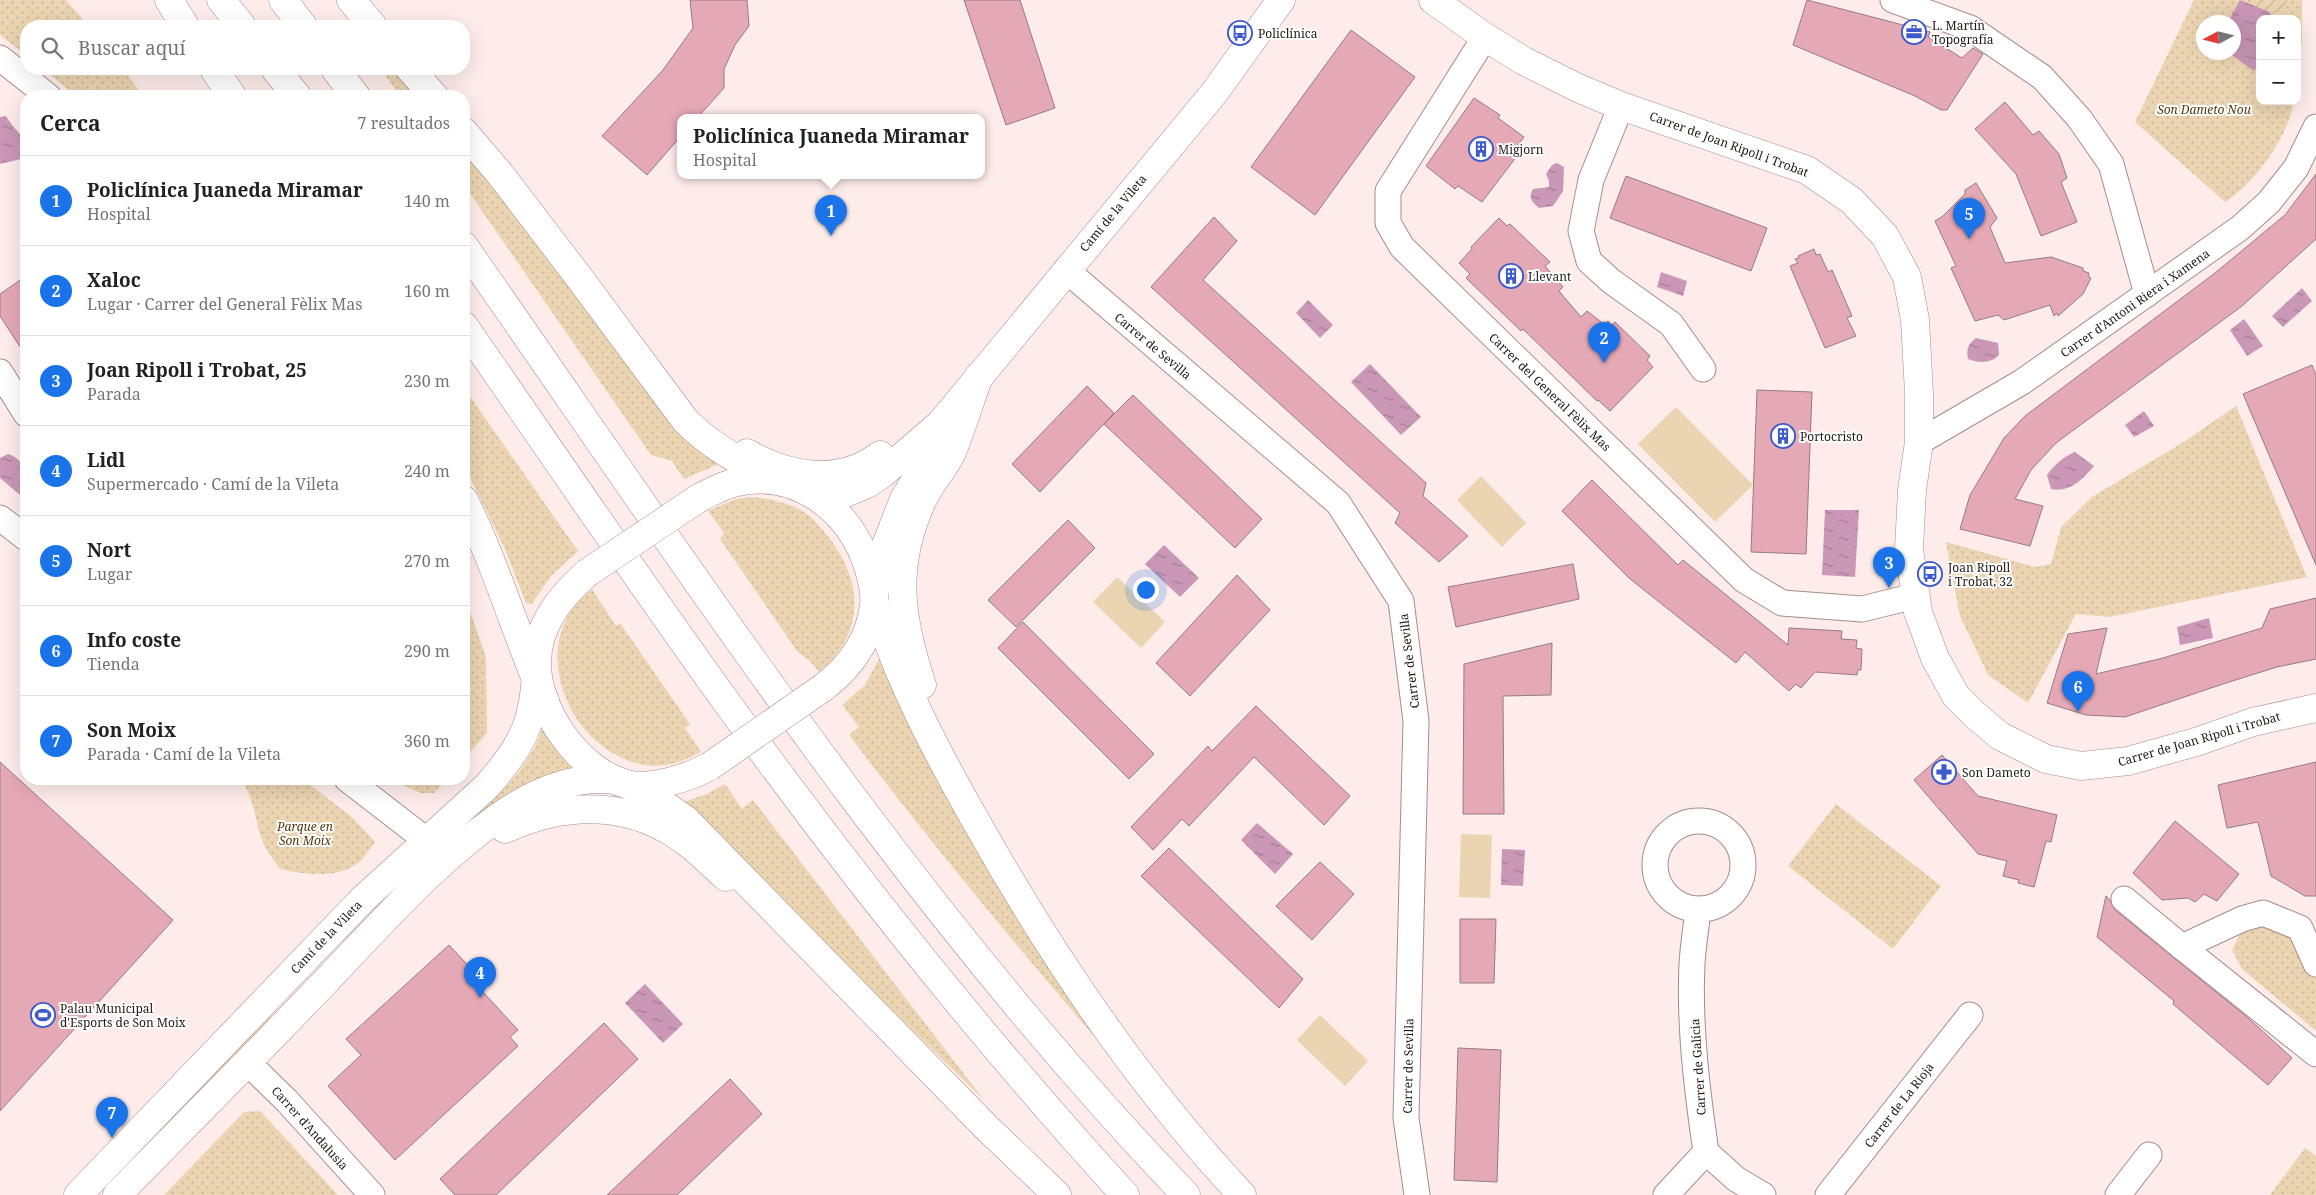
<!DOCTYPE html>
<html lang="es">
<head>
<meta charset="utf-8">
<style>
	:root { --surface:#fff; --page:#f6f6f6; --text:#202124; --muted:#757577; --line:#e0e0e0; --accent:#1a73e8 }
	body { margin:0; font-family:"Noto Serif",serif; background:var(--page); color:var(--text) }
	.controls { position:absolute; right:15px; top:15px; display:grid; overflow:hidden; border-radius:10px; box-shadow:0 5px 20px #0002 }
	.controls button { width:45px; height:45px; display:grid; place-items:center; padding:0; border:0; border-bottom:1px solid var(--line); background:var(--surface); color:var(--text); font:25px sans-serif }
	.compass { position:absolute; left:2196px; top:15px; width:45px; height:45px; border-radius:50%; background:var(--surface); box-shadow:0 5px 20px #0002; rotate:263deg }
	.you { position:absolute; left:1145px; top:589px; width:18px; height:18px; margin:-12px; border:4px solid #fff; border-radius:50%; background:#1a73e8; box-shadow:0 0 0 8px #1a73e833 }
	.badge { display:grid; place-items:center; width:32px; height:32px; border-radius:50%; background:var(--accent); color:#fff; font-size:16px; font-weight:700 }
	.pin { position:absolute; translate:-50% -41px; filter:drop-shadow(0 1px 2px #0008) }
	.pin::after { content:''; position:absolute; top:26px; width:18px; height:15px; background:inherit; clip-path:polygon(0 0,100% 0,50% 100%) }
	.popup { position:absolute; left:677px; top:114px; width:308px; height:65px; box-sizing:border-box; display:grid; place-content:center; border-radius:10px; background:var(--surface); filter:drop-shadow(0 1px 4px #0005); font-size:16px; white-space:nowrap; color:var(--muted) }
	.popup b { font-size:19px; color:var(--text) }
	.popup::after { content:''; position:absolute; left:50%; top:100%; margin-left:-10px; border:10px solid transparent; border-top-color:var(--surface) }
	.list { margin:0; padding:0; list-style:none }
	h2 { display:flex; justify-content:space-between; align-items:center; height:65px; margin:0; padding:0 20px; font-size:21px }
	h2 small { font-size:16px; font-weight:400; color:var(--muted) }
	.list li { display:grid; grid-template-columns:32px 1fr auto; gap:15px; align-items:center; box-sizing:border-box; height:90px; padding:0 20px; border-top:1px solid var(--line) }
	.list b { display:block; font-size:19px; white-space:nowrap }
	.list p { margin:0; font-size:16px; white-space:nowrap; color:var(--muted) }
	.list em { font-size:16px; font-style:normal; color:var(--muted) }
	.icon { flex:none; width:28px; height:28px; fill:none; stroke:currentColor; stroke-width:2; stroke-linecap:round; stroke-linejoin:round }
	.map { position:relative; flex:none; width:2316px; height:1195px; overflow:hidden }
	.search { position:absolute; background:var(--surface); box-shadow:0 5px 20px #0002; left:20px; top:20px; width:450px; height:55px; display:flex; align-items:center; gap:12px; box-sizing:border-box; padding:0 18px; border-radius:20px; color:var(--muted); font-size:19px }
	.panel { position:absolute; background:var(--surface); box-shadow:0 5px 20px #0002; left:20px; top:90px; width:450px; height:695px; border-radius:20px }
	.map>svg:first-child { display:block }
</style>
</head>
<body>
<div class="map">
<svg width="2316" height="1195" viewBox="0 0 2316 1195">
	<defs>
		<pattern id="grass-dots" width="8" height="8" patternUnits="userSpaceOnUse" patternTransform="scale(1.25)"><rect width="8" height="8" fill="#ebd4b1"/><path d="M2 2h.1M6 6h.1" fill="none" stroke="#c9b598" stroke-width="1.8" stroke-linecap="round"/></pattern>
		<pattern id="garden-furrows" width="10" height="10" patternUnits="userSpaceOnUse" patternTransform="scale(1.25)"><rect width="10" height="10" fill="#ebd4b1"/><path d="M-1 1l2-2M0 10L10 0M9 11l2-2" fill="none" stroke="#c9b598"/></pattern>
		<pattern id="water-ripples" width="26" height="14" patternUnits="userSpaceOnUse" patternTransform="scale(1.25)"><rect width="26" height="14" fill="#ca97b7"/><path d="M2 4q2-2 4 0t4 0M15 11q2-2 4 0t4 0" fill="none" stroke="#a47a94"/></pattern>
	</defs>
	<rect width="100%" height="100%" fill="#fdece9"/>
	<!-- grass -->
	<g fill="url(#grass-dots)" fill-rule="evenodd">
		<path d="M0 0H66L89 26H26V55L0 35Z"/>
		<path d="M2194 0H2302V41L2297 77V19H2260V101H2294C2289 136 2254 184 2225 202L2135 122ZM2204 22H2234V52H2204Z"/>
		<path d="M43 69H123L143 96H76Z"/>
		<path d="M386 69H392L418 96H400L385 75Z"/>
		<path d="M464 150 504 200 679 432 690 443 719 464 684 479 672 461 651 455 464 185Z"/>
		<path d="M464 388 578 551 550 577 532 604 526 603 505 549 464 465Z"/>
		<path d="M2236 406 2307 577 2109 617 2076 614 2028 703 1988 675 1960 616 1946 542 2035 567 2051 564 2061 527 2092 497 2182 443Z"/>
		<path d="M753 497C769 499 786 502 801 510 814 518 824 531 833 543 865 588 862 637 819 672L810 661 797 651 720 539 724 533 708 511 736 499Z"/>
		<path d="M592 589 616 626 620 623 690 724 685 728 701 752C681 763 659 770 636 763 563 743 526 638 592 589Z"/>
		<path d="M464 595 486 657 487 733 464 759Z"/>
		<path d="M879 659H883L1095 1031 1093 1035C1009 937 927 838 849 735L859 727 842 705 865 685Z"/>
		<path d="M545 722 580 770 386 901 383 897 431 849 505 788 518 773 535 747Z"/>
		<path d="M240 779H303L353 818 375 842C369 849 364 859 357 864 337 879 302 874 280 869 274 860 266 851 263 842 254 821 255 797 240 779Z"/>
		<path d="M388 779H446L434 793H421Z"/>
		<path d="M725 784 742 809 753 800 984 1100 680 803 707 794Z"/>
		<path d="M1836 804 1941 886 1893 949 1788 866Z"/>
		<path d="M2264 918 2297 931 2316 974V1031L2242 969 2232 950 2245 924Z"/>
		<path d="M267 1016 272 1017V1020L164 1132 157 1125Z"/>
		<path d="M260 1111 338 1195H164L244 1112Z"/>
		<path d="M2305 1148 2316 1156V1195H2270Z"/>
	</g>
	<!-- garden -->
	<path fill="url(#garden-furrows)" d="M2243 0H2287L2285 13 2270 12Z"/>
	<!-- pitch -->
	<g fill="#ebd4b1">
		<path d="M1676 407 1753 485 1715 522 1638 444Z"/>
		<path d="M1481 476 1526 523 1502 547 1457 500Z"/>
		<path d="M1117 577 1165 622 1141 648 1093 602Z"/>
		<path d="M1461 834 1492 835 1490 898 1459 897Z"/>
		<path d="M1320 1015 1368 1061 1345 1086 1297 1040Z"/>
	</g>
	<!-- water -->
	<g fill="url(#water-ripples)">
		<path d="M2240 0 2270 12 2271 19H2260V61L2254 71 2229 53 2234 52V22H2228Z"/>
		<path d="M6 116C17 136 31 135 21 159L0 164V117Z"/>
		<path d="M1557 163 1564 167 1563 191 1553 206 1539 208C1532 202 1528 198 1533 189L1549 187V181L1546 174 1552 165Z"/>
		<path d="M1661 272 1687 281 1683 296 1657 287Z"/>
		<path d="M2302 288 2312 301 2283 327 2272 316Z"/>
		<path d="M1308 300 1333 325 1320 338 1296 313Z"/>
		<path d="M2244 319 2263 346 2247 356 2230 330Z"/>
		<path d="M1976 338 1998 343 1999 355C1990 364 1979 363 1968 359 1966 349 1968 344 1976 338Z"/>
		<path d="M1370 364 1421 417 1401 435 1351 382Z"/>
		<path d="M2144 411 2154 426 2134 437 2125 425Z"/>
		<path d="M2075 452 2094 466C2082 480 2069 493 2051 489L2047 475C2054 465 2063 457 2075 452Z"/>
		<path d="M8 454C29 460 26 482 26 500L0 478V458Z"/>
		<path d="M1825 510H1859L1855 577 1822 575Z"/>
		<path d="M1164 545 1199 578 1180 597 1145 564Z"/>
		<path d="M2209 618 2213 638 2180 645 2177 627Z"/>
		<path d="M1257 823 1293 854 1275 874 1241 840Z"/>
		<path d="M1502 849 1525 850 1523 886 1501 885Z"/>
		<path d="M645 984 683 1024 663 1043 625 1003Z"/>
	</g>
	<!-- building -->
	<g fill="#e5a8b5" stroke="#967c81">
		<path d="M690 0H747L749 26 735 45 724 69V88L698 117H681V136L647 175 602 136 663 70 693 28Z"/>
		<path d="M964 0H1020L1055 108 1006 125Z"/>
		<path d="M1807 0 1930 32 1928 37 1962 58 1973 48 1983 54 1947 110H1941L1915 96 1793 45Z"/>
		<path d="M1351 30 1415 77 1315 215 1251 167Z"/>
		<path d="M1474 98 1500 115 1498 118 1524 137 1518 145 1523 148 1482 202 1458 186 1455 189 1426 166Z"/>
		<path d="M2005 102 2033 135 2039 131 2059 154 2067 178 2061 182 2077 222 2041 236 2016 174 1975 129Z"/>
		<path d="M2316 174V239L2242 306 2056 443 2031 470 2015 499 2043 506 2030 546 1960 529 1970 495 2004 438 2025 416 2215 273 2285 215Z"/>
		<path d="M1626 176 1767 228 1751 271 1610 218Z"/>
		<path d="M1976 183 1997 218 1990 227 2005 263 2051 257 2083 268V271L2089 273 2088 276 2091 278 2083 294 2058 316 2057 313 2054 316 2050 305 2004 320 1998 315 1975 321 1951 268 1956 266 1935 221 1943 216 1965 194V190Z"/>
		<path d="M1214 217 1237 241 1203 280 1426 483 1423 496 1468 536 1439 562 1395 523 1400 513 1151 287Z"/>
		<path d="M1499 218 1507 226 1510 224 1550 262 1545 266 1563 287 1559 291 1581 317 1587 311 1605 325 1608 321 1612 325 1615 322 1650 356 1647 360 1653 367 1610 411 1598 400 1597 401 1523 329 1521 331 1466 278 1470 274 1459 263 1472 249 1471 247Z"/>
		<path d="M1814 249 1816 255 1820 254 1828 272 1832 270 1852 316 1847 318 1856 336 1825 348 1790 266 1798 263 1795 259 1799 258 1798 256Z"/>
		<path d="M26 276V356L0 316V294Z"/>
		<path d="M2312 365 2316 375V565L2243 394Z"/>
		<path d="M1087 386 1114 413 1040 492 1012 464Z"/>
		<path d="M1757 390 1812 392 1806 554 1751 552Z"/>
		<path d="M1133 395 1262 519 1235 548 1104 424Z"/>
		<path d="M1592 480 1678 565 1683 560 1788 645 1789 628 1842 631 1841 639 1857 640 1856 648 1862 649 1861 670H1858L1857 675 1815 672 1801 688 1796 684 1789 691 1745 652 1736 663 1629 578 1562 511Z"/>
		<path d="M1068 520 1095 548 1016 627 988 600Z"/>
		<path d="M1573 564 1579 599 1456 627 1448 587Z"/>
		<path d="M1237 575 1270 610 1190 696 1156 663Z"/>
		<path d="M2316 598V659L2277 667 2226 683 2125 717 2086 715 2047 703 2068 634 2107 628 2096 674 2163 658 2262 628 2270 609Z"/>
		<path d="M1023 622 1154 754 1129 779 998 648Z"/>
		<path d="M1552 643 1551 695 1503 696 1504 814H1463L1464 664Z"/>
		<path d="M1256 706 1350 796 1324 825 1254 757 1189 826 1182 819 1153 850 1131 827 1208 746 1212 751Z"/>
		<path d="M1942 755 1978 796 2057 815 2051 842 2046 841 2034 887 2018 883 2019 880 2003 876 2007 861 1978 854 1914 780Z"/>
		<path d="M0 762 173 920 0 1111Z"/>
		<path d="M2316 762V896H2305L2271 876 2258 822 2227 828 2218 785Z"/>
		<path d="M2175 821 2239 874 2217 901 2204 894 2195 902 2188 898 2162 900 2133 873Z"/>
		<path d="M1169 848 1303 979 1279 1008 1141 876Z"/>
		<path d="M1320 862 1354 894 1312 940 1276 906Z"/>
		<path d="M2106 896 2110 900 2115 910 2247 1017 2292 1058 2268 1085 2173 1004 2174 1001 2097 937Z"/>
		<path d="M1460 919H1496L1494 983H1460Z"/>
		<path d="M449 945 477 975 472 980 518 1030 510 1037 518 1046 395 1160 328 1086 361 1055 346 1039Z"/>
		<path d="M604 1023 638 1059 496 1195H455L440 1179Z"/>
		<path d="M1458 1048 1501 1050 1497 1182 1454 1180Z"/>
		<path d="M730 1079 762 1114 677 1195H607Z"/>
	</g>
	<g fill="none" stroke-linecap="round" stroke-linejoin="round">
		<defs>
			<g id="street">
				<path d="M1893 0 1970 28 2042 77 2079 118 2111 164 2147 294"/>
				<path d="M1485 37 1388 191V223L1402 247 1744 580 1782 603 1862 609 1915 596"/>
				<path d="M0 58 48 96"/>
				<path d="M1621 106 1591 180 1581 231 1589 261 1611 281 1671 324 1703 369"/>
				<path d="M1066 270 1338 503 1401 601 1416 721 1406 1118 1417 1195"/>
				<path d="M0 372 26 414"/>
				<path d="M1919 442 2022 382 2240 228 2269 202 2296 168 2316 127"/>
				<path d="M0 518 26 538"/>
				<path d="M347 779 426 840"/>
				<circle cx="1699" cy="865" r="44"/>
				<path d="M2124 899 2182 947"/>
				<path d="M1698 910C1696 928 1693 946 1692 964 1689 1026 1697 1090 1706 1152L1736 1179 1763 1195"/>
				<path d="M2316 964 2300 928 2263 913 2242 919 2182 947 2316 1054"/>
				<path d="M247 1062 287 1101 372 1195"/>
				<path d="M1666 1195 1706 1152"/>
				<path d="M1828 1195 1970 1015"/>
				<path d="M2118 1195 2149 1155"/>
			</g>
			<g id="secondary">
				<path d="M1433 0 1485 37 1524 61 1578 88 1621 106 1807 170 1852 201 1885 236 1907 277 1915 320 1919 393V442L1912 490 1909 549 1918 612 1935 658 1956 696 1974 714 2000 736 2046 759 2081 766 2128 761 2196 742 2253 722 2316 708"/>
				<path d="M747 453C788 477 840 486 880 455"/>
				<path d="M810 493 838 496 867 484 882 474 941 423 1214 93 1281 0"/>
				<path d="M699 498C711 492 723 485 737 482 797 469 848 509 867 563 871 576 876 591 874 605 870 640 851 666 824 687"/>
				<path d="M587 573C561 596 537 625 537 662 536 710 579 771 626 784 650 790 689 778 710 766"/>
				<path d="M875 590 886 545 904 499 932 452 939 429"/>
				<path d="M505 829C567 801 633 800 689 844 702 854 713 866 726 877"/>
				<path d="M78 1195 363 899 486 787C521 748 534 724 536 672"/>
				<path d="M117 1195C188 1123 259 1051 329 978 385 919 444 852 512 808 542 789 580 775 616 780"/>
			</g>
			<g id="highway">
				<path d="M169 0 185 26"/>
				<path d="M221 0 242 26"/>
				<path d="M283 0 303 26"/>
				<path d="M351 0 373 26"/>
				<path d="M214 69 232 96"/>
				<path d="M275 69 297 96"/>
				<path d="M335 69 356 96"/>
				<path d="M410 69 434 96"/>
				<path d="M464 132 500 174 578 276 685 420C711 447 742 462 774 480"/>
				<path d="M464 246C692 572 909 907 1186 1195"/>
				<path d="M464 326C551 451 636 577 725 700 849 872 982 1038 1125 1195"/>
				<path d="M464 500C496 565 516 634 545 701"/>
				<path d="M875 604C899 681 937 753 977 823 1051 955 1138 1084 1242 1195"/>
				<path d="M922 685C900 618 892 567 922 501 930 483 944 469 952 452 962 427 970 401 979 376"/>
				<path d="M627 784 656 799 686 820 986 1127 1057 1195"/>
			</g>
		</defs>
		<!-- street casing -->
		<use href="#street" stroke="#a78d89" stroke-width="27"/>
		<!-- secondary casing -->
		<use href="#secondary" stroke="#a78d89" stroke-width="29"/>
		<!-- highway casing -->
		<use href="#highway" stroke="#a78d89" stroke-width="29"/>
		<!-- street -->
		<use href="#street" stroke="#fff" stroke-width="25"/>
		<!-- secondary -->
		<use href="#secondary" stroke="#fff" stroke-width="28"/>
		<!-- highway -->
		<use href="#highway" stroke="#fff" stroke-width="28"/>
		<defs>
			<g id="secondary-bridge">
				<path d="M587 573 699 498"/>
				<path d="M710 766 824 687"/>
			</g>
		</defs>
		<!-- secondary-bridge casing -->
		<use href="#secondary-bridge" stroke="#a78d89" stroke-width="29" stroke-linecap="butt"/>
		<!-- secondary-bridge -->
		<use href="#secondary-bridge" stroke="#fff" stroke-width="28"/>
	</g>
	<!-- icons -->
	<defs>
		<symbol id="office-ring" viewBox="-11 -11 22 22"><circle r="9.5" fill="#fff" stroke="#3d5acd" stroke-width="1.5"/><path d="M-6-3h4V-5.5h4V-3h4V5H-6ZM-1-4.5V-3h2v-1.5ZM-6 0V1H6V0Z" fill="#3d5acd"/></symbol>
		<symbol id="bus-ring" viewBox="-11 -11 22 22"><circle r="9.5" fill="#fff" stroke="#3d5acd" stroke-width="1.5"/><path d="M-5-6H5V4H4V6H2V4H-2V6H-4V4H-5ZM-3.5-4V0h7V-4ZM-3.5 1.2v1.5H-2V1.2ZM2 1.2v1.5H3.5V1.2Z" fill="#3d5acd"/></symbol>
		<symbol id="building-ring" viewBox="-11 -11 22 22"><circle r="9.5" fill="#fff" stroke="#3d5acd" stroke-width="1.5"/><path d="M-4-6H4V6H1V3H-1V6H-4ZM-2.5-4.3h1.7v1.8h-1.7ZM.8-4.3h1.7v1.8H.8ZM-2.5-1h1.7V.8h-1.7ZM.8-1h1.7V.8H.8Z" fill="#3d5acd"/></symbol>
		<symbol id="pharmacy-ring" viewBox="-11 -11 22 22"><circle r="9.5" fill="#fff" stroke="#3d5acd" stroke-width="1.5"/><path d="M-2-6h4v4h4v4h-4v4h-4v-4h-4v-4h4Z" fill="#3d5acd"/></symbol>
		<symbol id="stadium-ring" viewBox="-11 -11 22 22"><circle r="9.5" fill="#fff" stroke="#3d5acd" stroke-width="1.5"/><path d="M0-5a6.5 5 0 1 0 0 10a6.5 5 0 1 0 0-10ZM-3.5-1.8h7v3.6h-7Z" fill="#3d5acd"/></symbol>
	</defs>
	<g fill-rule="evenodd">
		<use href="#office-ring" x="1900" y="18" width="28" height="28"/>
		<use href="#bus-ring" x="1226" y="19" width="28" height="28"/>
		<use href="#building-ring" x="1467" y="135" width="28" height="28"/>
		<use href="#building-ring" x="1497" y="262" width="28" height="28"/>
		<use href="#building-ring" x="1769" y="422" width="28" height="28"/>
		<use href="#bus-ring" x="1916" y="560" width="28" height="28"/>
		<use href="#pharmacy-ring" x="1930" y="758" width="28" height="28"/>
		<use href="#stadium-ring" x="29" y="1001" width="28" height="28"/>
	</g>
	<g text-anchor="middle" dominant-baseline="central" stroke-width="4" stroke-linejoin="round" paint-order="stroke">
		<!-- poi labels -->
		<g font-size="12" fill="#221917" stroke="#fff" text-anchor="start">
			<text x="1932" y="25">L. Martín<tspan x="1932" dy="14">Topografía</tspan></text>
			<text x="1258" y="33">Policlínica</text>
			<text x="1498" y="149">Migjorn</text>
			<text x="1528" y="276">Llevant</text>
			<text x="1800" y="436">Portocristo</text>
			<text x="1948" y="567">Joan Ripoll<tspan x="1948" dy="14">i Trobat, 32</tspan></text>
			<text x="1962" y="772">Son Dameto</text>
			<text x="60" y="1008">Palau Municipal<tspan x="60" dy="14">d'Esports de Son Moix</tspan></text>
		</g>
		<!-- park labels -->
		<g font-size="12" font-style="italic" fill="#503913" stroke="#fff">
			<text x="2204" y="109">Son Dameto Nou</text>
			<text x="305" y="826">Parque en<tspan x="305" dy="14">Son Moix</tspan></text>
		</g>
		<!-- street labels -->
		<g font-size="12" fill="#221917" stroke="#fff">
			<text transform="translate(1729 144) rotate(20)">Carrer de Joan Ripoll i Trobat</text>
			<text transform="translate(1113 213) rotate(-50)">Camí de la Vileta</text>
			<text transform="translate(2135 303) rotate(-35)">Carrer d'Antoni Riera i Xamena</text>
			<text transform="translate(1153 346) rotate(40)">Carrer de Sevilla</text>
			<text transform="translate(1550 392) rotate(44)">Carrer del General Fèlix Mas</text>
			<text transform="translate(1409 661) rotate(-97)">Carrer de Sevilla</text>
			<text transform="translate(2199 739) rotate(-16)">Carrer de Joan Ripoll i Trobat</text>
			<text transform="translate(326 937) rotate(-46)">Camí de la Vileta</text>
			<text transform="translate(1408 1066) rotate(-89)">Carrer de Sevilla</text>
			<text transform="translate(1698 1067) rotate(-94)">Carrer de Galícia</text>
			<text transform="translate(1899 1105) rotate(-52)">Carrer de La Rioja</text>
			<text transform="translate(310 1128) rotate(48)">Carrer d'Andalusia</text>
		</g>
	</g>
</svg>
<div class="controls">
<button>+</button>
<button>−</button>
</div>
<svg class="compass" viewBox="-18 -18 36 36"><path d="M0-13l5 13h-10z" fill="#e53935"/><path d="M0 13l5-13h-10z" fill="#757577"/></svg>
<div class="you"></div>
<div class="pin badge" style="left:831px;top:236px">1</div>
<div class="popup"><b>Policlínica Juaneda Miramar</b>Hospital</div>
<div class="pin badge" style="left:1604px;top:363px">2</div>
<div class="pin badge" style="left:1889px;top:588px">3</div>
<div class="pin badge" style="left:480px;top:998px">4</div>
<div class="pin badge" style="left:1969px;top:239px">5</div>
<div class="pin badge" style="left:2078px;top:712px">6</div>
<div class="pin badge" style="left:112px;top:1138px">7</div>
<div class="search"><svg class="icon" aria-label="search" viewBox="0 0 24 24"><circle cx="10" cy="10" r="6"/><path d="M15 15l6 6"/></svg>Buscar aquí</div>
<section class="panel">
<h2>Cerca<small>7 resultados</small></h2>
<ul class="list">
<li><span class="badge">1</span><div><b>Policlínica Juaneda Miramar</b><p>Hospital</p></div><em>140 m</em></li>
<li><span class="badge">2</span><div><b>Xaloc</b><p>Lugar · Carrer del General Fèlix Mas</p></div><em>160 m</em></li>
<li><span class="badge">3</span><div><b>Joan Ripoll i Trobat, 25</b><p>Parada</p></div><em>230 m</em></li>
<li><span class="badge">4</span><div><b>Lidl</b><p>Supermercado · Camí de la Vileta</p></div><em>240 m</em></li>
<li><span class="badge">5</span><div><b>Nort</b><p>Lugar</p></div><em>270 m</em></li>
<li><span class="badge">6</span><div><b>Info coste</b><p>Tienda</p></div><em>290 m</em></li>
<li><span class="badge">7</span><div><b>Son Moix</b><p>Parada · Camí de la Vileta</p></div><em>360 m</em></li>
</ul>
</section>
</div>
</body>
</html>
